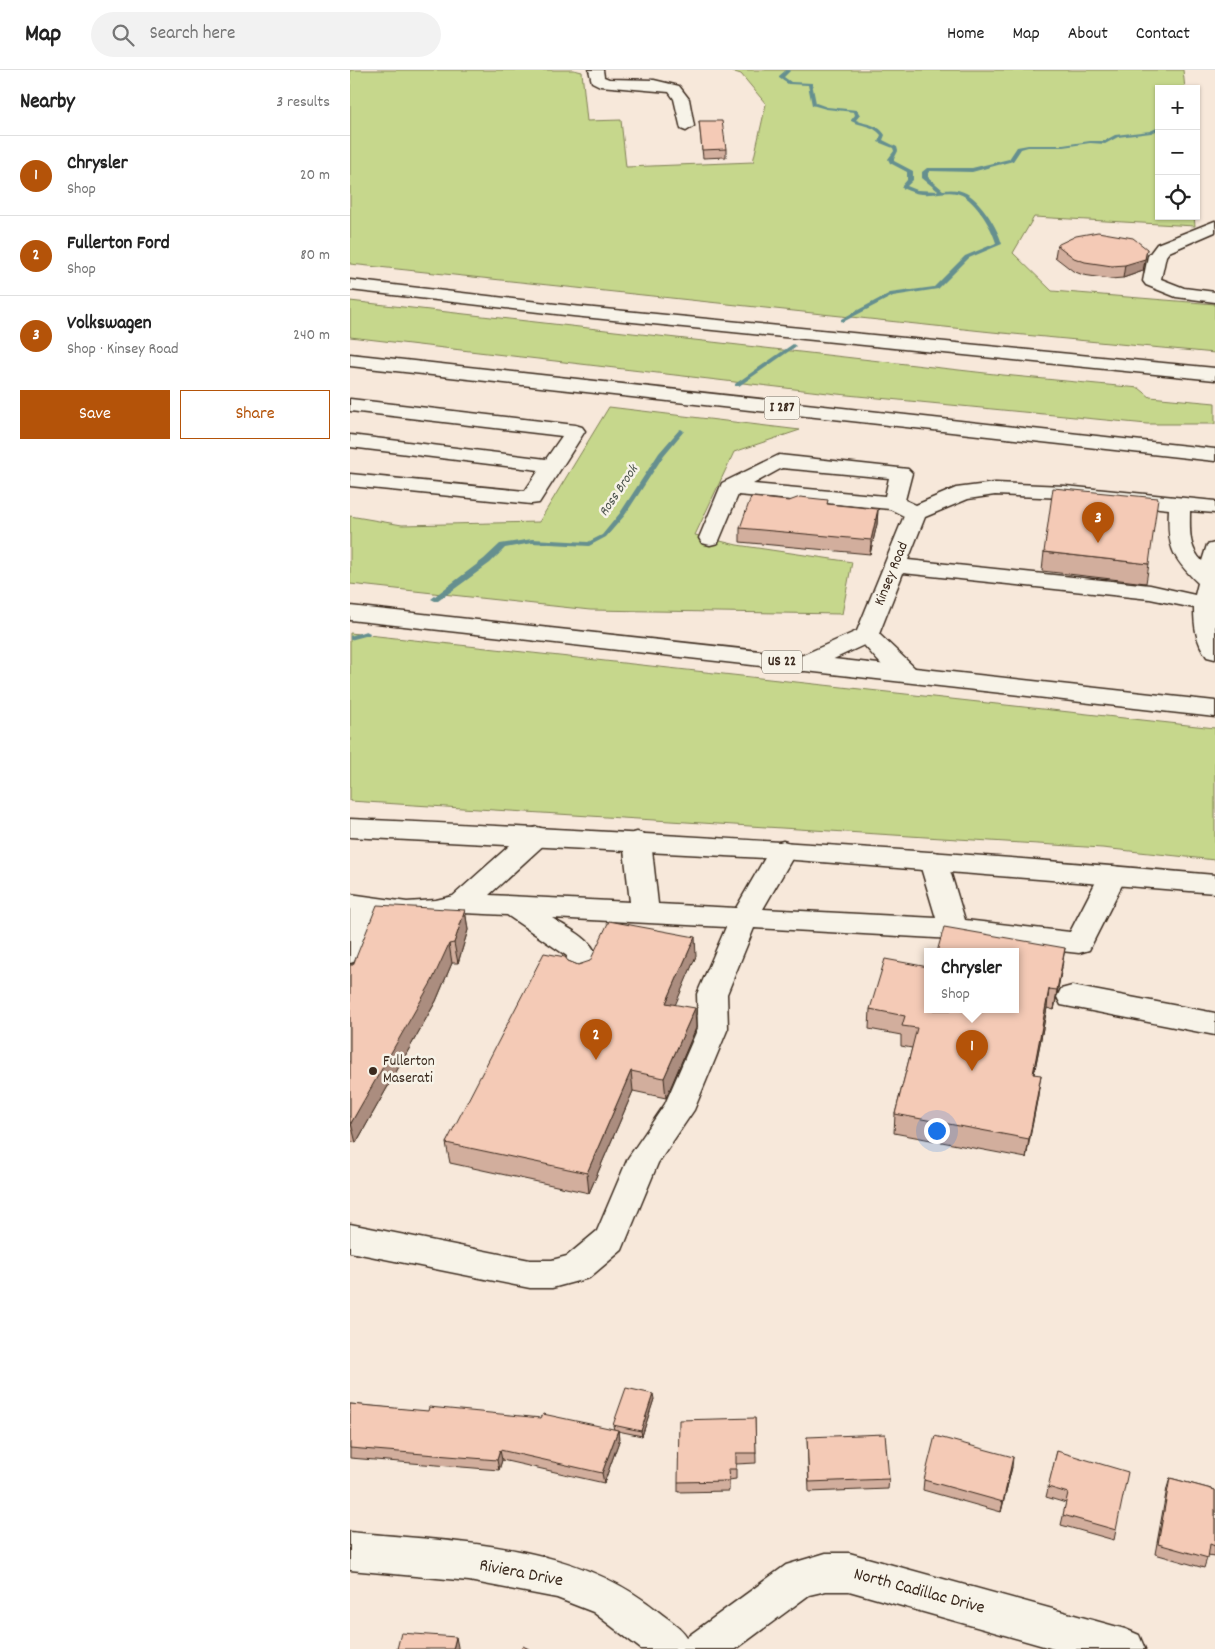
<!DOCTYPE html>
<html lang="en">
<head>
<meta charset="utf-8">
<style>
	:root { --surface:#fff; --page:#f2f2f2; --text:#222; --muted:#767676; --line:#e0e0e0; --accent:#b45309 }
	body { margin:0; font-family:Dekko,sans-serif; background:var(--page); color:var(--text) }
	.controls { position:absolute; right:15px; top:15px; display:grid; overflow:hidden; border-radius:0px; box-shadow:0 1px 4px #0004 }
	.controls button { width:45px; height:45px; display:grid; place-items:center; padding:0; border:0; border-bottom:1px solid var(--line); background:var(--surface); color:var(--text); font:25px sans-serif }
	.you { position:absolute; left:586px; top:1060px; width:18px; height:18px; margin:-12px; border:4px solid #fff; border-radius:50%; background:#1a73e8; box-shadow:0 0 0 8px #1a73e833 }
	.badge { display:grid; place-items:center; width:32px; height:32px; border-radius:50%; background:var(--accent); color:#fff; font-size:16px; font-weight:700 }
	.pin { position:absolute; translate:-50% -41px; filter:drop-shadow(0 1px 2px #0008) }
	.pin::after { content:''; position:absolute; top:26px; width:18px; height:15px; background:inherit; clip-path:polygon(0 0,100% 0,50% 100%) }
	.popup { position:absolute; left:574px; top:878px; width:95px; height:65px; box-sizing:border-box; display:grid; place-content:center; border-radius:0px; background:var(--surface); filter:drop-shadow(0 1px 4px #0005); font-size:16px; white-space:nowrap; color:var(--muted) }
	.popup b { font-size:19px; color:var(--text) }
	.popup::after { content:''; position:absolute; left:50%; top:100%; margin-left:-10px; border:10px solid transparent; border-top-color:var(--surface) }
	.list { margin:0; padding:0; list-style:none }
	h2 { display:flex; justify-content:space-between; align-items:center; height:65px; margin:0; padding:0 20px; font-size:21px }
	h2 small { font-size:16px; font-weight:400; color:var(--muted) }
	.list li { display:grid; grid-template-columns:32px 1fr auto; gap:15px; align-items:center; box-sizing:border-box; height:80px; padding:0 20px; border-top:1px solid var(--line) }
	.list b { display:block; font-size:19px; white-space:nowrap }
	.list p { margin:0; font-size:16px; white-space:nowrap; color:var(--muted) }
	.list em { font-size:16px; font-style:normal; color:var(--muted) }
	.actions { display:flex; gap:10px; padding:15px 20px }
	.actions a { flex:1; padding:11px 0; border:1px solid var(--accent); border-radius:0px; text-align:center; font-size:18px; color:var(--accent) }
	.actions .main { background:var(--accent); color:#fff }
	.icon { flex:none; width:28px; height:28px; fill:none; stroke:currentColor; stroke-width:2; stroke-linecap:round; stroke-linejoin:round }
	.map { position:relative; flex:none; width:865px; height:1579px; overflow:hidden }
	header { display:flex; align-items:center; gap:30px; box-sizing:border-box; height:70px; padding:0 25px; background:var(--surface); border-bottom:1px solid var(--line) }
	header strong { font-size:24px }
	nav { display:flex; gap:28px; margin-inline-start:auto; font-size:18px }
	.search { width:350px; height:45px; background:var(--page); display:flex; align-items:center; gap:12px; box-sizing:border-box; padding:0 18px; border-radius:28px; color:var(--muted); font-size:19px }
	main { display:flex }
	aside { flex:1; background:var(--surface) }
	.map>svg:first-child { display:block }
</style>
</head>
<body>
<header>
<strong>Map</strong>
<div class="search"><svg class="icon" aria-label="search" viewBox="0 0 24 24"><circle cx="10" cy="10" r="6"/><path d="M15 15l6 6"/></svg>Search here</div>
<nav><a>Home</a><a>Map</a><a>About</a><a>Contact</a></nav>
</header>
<main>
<aside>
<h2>Nearby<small>3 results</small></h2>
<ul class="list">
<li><span class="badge">1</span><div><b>Chrysler</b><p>Shop</p></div><em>20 m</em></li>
<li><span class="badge">2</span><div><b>Fullerton Ford</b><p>Shop</p></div><em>80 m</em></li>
<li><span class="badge">3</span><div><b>Volkswagen</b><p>Shop · Kinsey Road</p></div><em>240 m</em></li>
</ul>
<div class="actions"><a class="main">Save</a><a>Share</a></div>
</aside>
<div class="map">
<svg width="865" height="1579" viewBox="0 0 865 1579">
	<rect width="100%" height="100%" fill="#f7e8da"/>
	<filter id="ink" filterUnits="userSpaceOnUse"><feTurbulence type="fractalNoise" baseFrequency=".02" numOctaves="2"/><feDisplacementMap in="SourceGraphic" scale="10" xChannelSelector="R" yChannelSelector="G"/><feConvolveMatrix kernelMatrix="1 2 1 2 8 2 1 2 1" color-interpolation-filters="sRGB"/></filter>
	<g filter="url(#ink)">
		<!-- green -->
		<g fill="#c6d78c" stroke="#808055">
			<path d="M0 0H224L232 2 237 51 271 50 276 97 403 92 416 34 391 4 378 0H833L835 19H809V146H844L845 156 684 147 663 183 702 221 865 234V283L642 262 0 194Z"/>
			<path d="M0 231 653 305 789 318 800 327 865 333V354H797L487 324 0 267Z"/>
			<path d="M259 337 450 360 384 382 345 465 387 475 502 492 492 544 240 540 0 514V446L52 455 189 452Z"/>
			<path d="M0 563 865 658V790L752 778 0 731Z"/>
		</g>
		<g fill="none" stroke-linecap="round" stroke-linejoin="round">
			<!-- stream -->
			<g fill="#658f8f" fill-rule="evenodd">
				<path d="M436 0H441L434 7 441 12 462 13 466 33 477 37 507 40 510 45 506 50C517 55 529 54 535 65L533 70 547 77 548 81 544 89V91L563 101V110L557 116 567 120 588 121 572 108V102L577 98H622L659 89 667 77 678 75H713L740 71H754L765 65 800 61 809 57V60L801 63 768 67 755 74 740 73 713 77H678L671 79 663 91 622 102 580 101 578 103V107L593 120C601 119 609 119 616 123 631 131 648 158 652 174L619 188 588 219 543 226 493 252 491 251V249L540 223 584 217 615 186 646 173C642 157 623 126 606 123 597 121 588 124 579 124 569 125 561 122 552 118L551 117 557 110V102L540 93 538 89 544 81 543 78 528 72 531 65C523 55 511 56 501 51V50L505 45 504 42 476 39 462 35 458 15 438 14 429 8V6Z"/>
				<path d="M443 274 446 276 445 277 389 316H385V314Z"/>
				<path d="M331 359 334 361 314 385 275 445 256 467 239 476 182 473 155 478 140 493 88 531H85L81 529 134 489 150 474 182 469 238 472 252 465 270 443 309 383 329 360Z"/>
				<path d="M16 561 20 563 19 565 0 570V566Z"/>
			</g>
			<defs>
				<g id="minor">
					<path d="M239 0H253L254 7 259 9 304 10 329 16 339 29 344 56 336 61 331 59 324 29 319 22 250 16 242 12Z"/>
					<path d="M865 151V162L819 182 816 186 811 209 834 218 865 222V232L826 227 796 215 793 211 798 186 807 174Z"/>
					<path d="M0 329 225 355 232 357 235 361 189 433 181 434 0 416V404L175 421 189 400 0 377V365L196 389 212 366 0 341Z"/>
					<path d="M429 385 558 399 562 403 555 430 566 435 606 418 645 413 715 416 865 431V443L840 441C840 460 838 477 852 491L857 475 865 473V589L857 587C846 572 844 556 844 538L800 529 553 503 529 564 568 601 571 606 568 611C546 617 528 590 514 575L462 599 453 601 444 599 441 594 444 589 507 561 554 446 540 439 388 425 368 473 360 475 352 473 349 468 372 413ZM432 398 539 408 535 426 403 414ZM645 425 715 428 819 439C817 475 821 487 848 513L845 525 800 515 558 490 575 447 618 429Z"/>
					<path d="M187 757 197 760 201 766 197 772 139 825 280 832 273 771 277 765 287 762 297 765 301 771 308 834 386 838 423 774 433 771 443 774 447 780 413 839 586 848 569 791 573 784 583 782 593 784 597 791 615 850 720 862 753 798 763 796 773 798 777 805 739 880 729 883 603 869 404 858 377 924 378 958 344 1040 308 1093 272 1180 239 1208 202 1218H180L0 1182V1154L180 1190H202L217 1186 247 1161 278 1088 315 1034 348 958 347 924 376 857 202 848C225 863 261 876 241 909L231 913 221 909 216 902 217 886 157 845 114 843 72 851 28 848 10 890 0 893V824L57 832 86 830 103 826 177 760Z"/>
					<path d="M722 916 865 943V965L711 935 707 927 711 919Z"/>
					<path d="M0 1462C105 1473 223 1471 309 1542 318 1549 331 1557 337 1567L436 1495 476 1483H499L775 1559 789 1565 795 1579H704L499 1521H476L459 1525 386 1579H291L243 1542 207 1528 119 1511 0 1500Z"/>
				</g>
				<g id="highway">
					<path d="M0 210 223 236 865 298V310L223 246 0 220Z"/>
					<path d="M0 284 865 379V391L0 296Z"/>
					<path d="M0 536 865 631V647L0 550Z"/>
					<path d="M0 749C289 762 577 779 865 805V823L433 789 0 767Z"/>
				</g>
			</defs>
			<!-- minor casing -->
			<use href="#minor" stroke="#3b2a1e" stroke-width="3"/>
			<!-- highway casing -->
			<use href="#highway" stroke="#3b2a1e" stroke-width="3"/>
			<!-- minor -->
			<use href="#minor" fill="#f7f3e8" fill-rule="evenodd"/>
			<!-- highway -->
			<use href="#highway" fill="#f7f3e8" fill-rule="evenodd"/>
		</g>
		<!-- wall -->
		<g fill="#d2ae9d" stroke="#3b2a1e">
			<path d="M349 51 376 79V87L353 88Z"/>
			<path d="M707 175 795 191 793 201 773 208 760 209 733 205 723 201 705 187Z"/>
			<path d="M478 434 528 439 527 454 520 484 390 472V458Z"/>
			<path d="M694 482 799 494 796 513 692 501Z"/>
			<path d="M115 840 118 860 108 893H102L86 931 6 1073 0 1071V895H3Z"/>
			<path d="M346 886 325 934 346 958 316 1028 283 1021 239 1123 100 1093 96 1073 218 891 228 895Z"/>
			<path d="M712 897 704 940 697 938 684 1004 688 1025 676 1088 544 1063 545 1044 562 978 551 976V965L519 959 520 939 578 940Z"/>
			<path d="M304 1329 292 1366 268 1361 269 1371 254 1413 152 1390 149 1400 0 1388V1334L264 1360 263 1355Z"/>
			<path d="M405 1348 406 1393 386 1394V1409L379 1410V1421L328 1422V1412Z"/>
			<path d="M457 1367 539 1409 538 1419 459 1422Z"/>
			<path d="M707 1381 766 1460 764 1470 711 1455 716 1433 696 1427Z"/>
			<path d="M662 1397 651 1442 573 1420 574 1410Z"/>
			<path d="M820 1408 865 1420V1482L864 1486 858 1485 854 1498 805 1484 817 1418Z"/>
		</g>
		<!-- shaded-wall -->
		<g fill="#ab8d7f" stroke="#3b2a1e">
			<path d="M797 179 793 201 773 208 775 195Z"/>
			<path d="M528 439 527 454 520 484 521 470Z"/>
			<path d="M115 840 118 860 108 893 104 873Z"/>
			<path d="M345 867 346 886 318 952 316 933Z"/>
			<path d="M99 874 102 893 86 931 6 1073 1 1053Z"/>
			<path d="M715 878 712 897 704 940 707 920Z"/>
			<path d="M699 919 697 938 680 1024 683 1004Z"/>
			<path d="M345 938 346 958 316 1028 314 1008Z"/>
			<path d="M281 1001 283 1021 239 1123 237 1103Z"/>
			<path d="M691 1005 688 1025 676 1088 679 1069Z"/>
			<path d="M303 1324 304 1329 292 1366 291 1361Z"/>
			<path d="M268 1360 269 1371 254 1413 252 1403Z"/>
			<path d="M150 1380 152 1390 149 1400 147 1390Z"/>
			<path d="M663 1387 662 1397 651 1442 653 1432Z"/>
			<path d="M106 1567 108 1577V1579H103Z"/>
		</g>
		<!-- building -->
		<g fill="#f4cab6" stroke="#3b2a1e">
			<path d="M349 51H372L376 79 352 80Z"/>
			<path d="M748 162 783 168 797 179 795 189 775 195 762 196 735 192 724 188 707 175 726 166Z"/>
			<path d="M703 418 808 428 799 494 694 482Z"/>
			<path d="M401 427 439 431 450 427 478 430 477 434 528 439 521 470 390 458Z"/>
			<path d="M27 835 115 840 104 873 99 874 82 911 1 1053H0V895H3Z"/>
			<path d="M259 851 345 867 316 933 345 938 314 1008 281 1001 237 1103 96 1073 194 883 215 887 218 891 228 895 240 891Z"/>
			<path d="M594 857 715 878 707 920 699 919 683 1004 691 1005 679 1069 545 1044 567 958 552 956 555 946 520 939 535 889 578 897V940H666V882H587Z"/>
			<path d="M276 1318 303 1324 291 1361 263 1355Z"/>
			<path d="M0 1334 78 1341 79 1337 191 1348 193 1344 268 1360 252 1403 150 1380 147 1390 0 1378Z"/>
			<path d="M405 1348 406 1383H386V1399H378L379 1411 328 1412 329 1350Z"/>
			<path d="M535 1364 539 1409 459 1412 457 1367Z"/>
			<path d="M585 1366 663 1387 653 1432 574 1410Z"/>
			<path d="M707 1381 778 1402 766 1460 713 1445 718 1423 698 1417Z"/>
			<path d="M820 1408 865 1420V1476L860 1474 858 1488 808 1474Z"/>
			<path d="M51 1563 106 1567 103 1579H47Z"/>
			<path d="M173 1576 179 1579H171Z"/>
		</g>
	</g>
	<!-- markers -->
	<circle fill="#3b2a1e" stroke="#f7f3e8" stroke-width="2" cx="23" cy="1001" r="5"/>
	<g text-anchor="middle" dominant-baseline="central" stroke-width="5" stroke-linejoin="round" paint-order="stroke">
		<!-- shield labels -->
		<g fill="#f7f3e8" stroke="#73665b" stroke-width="1">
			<rect x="414.5" y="326.5" width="35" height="23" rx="4"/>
			<rect x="412" y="580.5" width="40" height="23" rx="4"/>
		</g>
		<g font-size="14" font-weight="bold" fill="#3b2a1e">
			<text x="432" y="338">I 287</text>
			<text x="432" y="592">US 22</text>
		</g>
		<!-- far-water labels -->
		<g font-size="14" font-style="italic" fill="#4c544d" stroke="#f7f3e8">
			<text transform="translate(269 421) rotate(-56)">Ross Brook</text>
		</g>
		<!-- street labels -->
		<g font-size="15" fill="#3b2a1e" stroke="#f7f3e8">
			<text transform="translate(542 504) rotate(-68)">Kinsey Road</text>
		</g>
		<!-- poi labels -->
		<g font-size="15" fill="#3b2a1e" stroke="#f7f3e8" text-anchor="start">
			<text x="33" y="992">Fullerton<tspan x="33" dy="17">Maserati</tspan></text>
		</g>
		<!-- near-street labels -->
		<g font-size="18" fill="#3b2a1e" stroke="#f7f3e8">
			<text transform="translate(171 1504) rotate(11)">Riviera Drive</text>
			<text transform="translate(569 1522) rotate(15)">North Cadillac Drive</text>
		</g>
	</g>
</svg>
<div class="controls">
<button>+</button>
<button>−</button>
<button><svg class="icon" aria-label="locate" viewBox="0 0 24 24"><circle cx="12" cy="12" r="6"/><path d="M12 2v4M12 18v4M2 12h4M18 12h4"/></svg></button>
</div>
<div class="you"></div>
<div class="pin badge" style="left:622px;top:1001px">1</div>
<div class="popup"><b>Chrysler</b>Shop</div>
<div class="pin badge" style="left:246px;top:990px">2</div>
<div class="pin badge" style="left:748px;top:473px">3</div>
</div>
</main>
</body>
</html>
